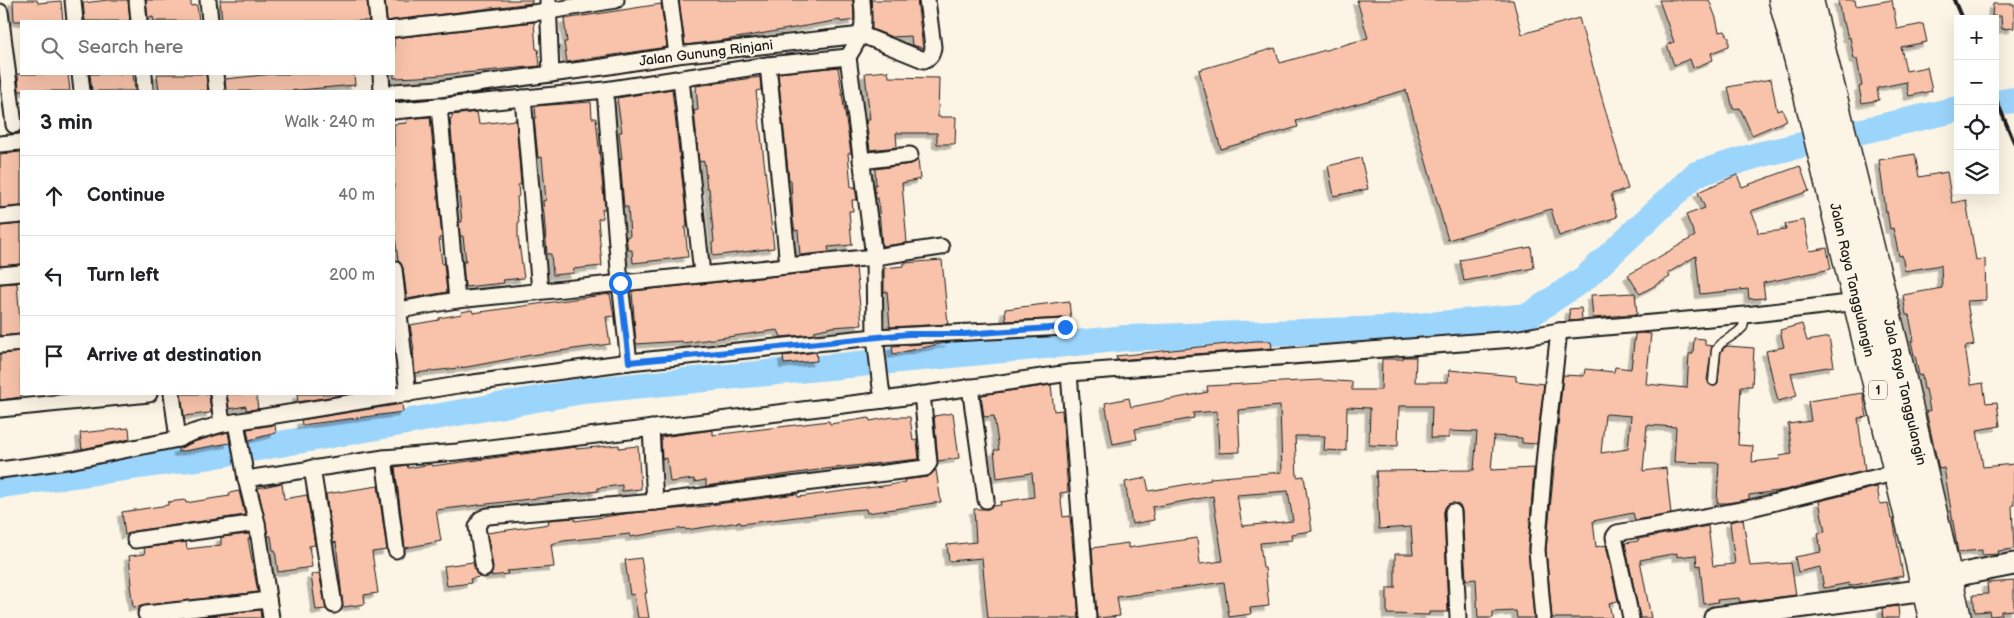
<!DOCTYPE html>
<html lang="en">
<head>
<meta charset="utf-8">
<style>
	:root { --surface:#fff; --page:#f6f6f6; --text:#202124; --muted:#757577; --line:#e0e0e0 }
	body { margin:0; font-family:"Balsamiq Sans",sans-serif; background:var(--page); color:var(--text) }
	.controls { position:absolute; right:15px; top:15px; display:grid; overflow:hidden; border-radius:0px; box-shadow:0 5px 20px #0002 }
	.controls button { width:45px; height:45px; display:grid; place-items:center; padding:0; border:0; border-bottom:1px solid var(--line); background:var(--surface); color:var(--text); font:25px sans-serif }
	.stop { position:absolute; width:15px; height:15px; margin:-11px; border:4px solid #1a73e8; border-radius:50%; background:#fff }
	.stop.end { background:#1a73e8; border-color:#fff; box-shadow:0 1px 5px #0008 }
	.list { margin:0; padding:0; list-style:none }
	h2 { display:flex; justify-content:space-between; align-items:center; height:65px; margin:0; padding:0 20px; font-size:21px }
	h2 small { font-size:16px; font-weight:400; color:var(--muted) }
	.list li { display:grid; grid-template-columns:32px 1fr auto; gap:15px; align-items:center; box-sizing:border-box; height:80px; padding:0 20px; border-top:1px solid var(--line) }
	.list b { display:block; font-size:19px; white-space:nowrap }
	.list em { font-size:16px; font-style:normal; color:var(--muted) }
	.icon { flex:none; width:28px; height:28px; fill:none; stroke:currentColor; stroke-width:2; stroke-linecap:round; stroke-linejoin:round }
	.map { position:relative; flex:none; width:2014px; height:618px; overflow:hidden }
	.search { position:absolute; background:var(--surface); box-shadow:0 5px 20px #0002; left:20px; top:20px; width:375px; height:55px; display:flex; align-items:center; gap:12px; box-sizing:border-box; padding:0 18px; border-radius:0px; color:var(--muted); font-size:19px }
	.panel { position:absolute; background:var(--surface); box-shadow:0 5px 20px #0002; left:20px; top:90px; width:375px; height:305px; border-radius:0px }
	.map>svg:first-child { display:block }
</style>
</head>
<body>
<div class="map">
<svg width="2014" height="618" viewBox="0 0 2014 618">
	<defs>
		<filter id="shadow"><feDropShadow dx="-4.5" dy="4.5" stdDeviation="0" flood-color="#0004"/></filter>
	</defs>
	<rect width="100%" height="100%" fill="#fcf5e5"/>
	<filter id="ink" filterUnits="userSpaceOnUse"><feTurbulence type="fractalNoise" baseFrequency=".02" numOctaves="2"/><feDisplacementMap in="SourceGraphic" scale="10" xChannelSelector="R" yChannelSelector="G"/><feConvolveMatrix kernelMatrix="1 2 1 2 8 2 1 2 1" color-interpolation-filters="sRGB"/></filter>
	<g filter="url(#ink)">
		<g fill="none" stroke-linecap="round" stroke-linejoin="round">
			<!-- river -->
			<g stroke="#9cd5fc" stroke-width="26">
				<path d="M1995 103 2014 100"/>
				<path d="M0 485 211 456 583 391 1126 338 1385 329 1528 316 1585 278 1696 174 1758 155 1958 109"/>
			</g>
		</g>
		<!-- building -->
		<g fill="#f8c3aa" stroke="#1c1c1c" fill-rule="evenodd" filter="url(#shadow)">
			<path d="M13 0H37L38 3 61 1 63 21H14Z"/>
			<path d="M108 0H128L130 21H85L83 3Z"/>
			<path d="M146 0H191V6L197 5 199 21H154L153 17 148 18Z"/>
			<path d="M220 0H367L369 21H222Z"/>
			<path d="M385 0H532V3L387 21Z"/>
			<path d="M679 0H853L854 20 841 22 840 20 725 40 685 45Z"/>
			<path d="M871 0H917L923 48 912 45 911 36 892 37 872 29Z"/>
			<path d="M1357 0H1513L1522 34 1579 18 1628 189 1611 194 1617 217 1559 236 1551 209 1448 240 1406 90 1296 121 1298 127 1221 149 1199 70 1275 48 1280 63 1368 38Z"/>
			<path d="M1659 0H1709L1716 18 1719 32 1725 31 1729 38V46L1711 53 1713 60 1693 68 1690 59 1674 65 1667 45 1674 42Z"/>
			<path d="M1838 0H1855L1856 6 1892 0 1897 29 1923 24 1927 42 1901 47 1906 71 1927 67 1932 91 1909 96 1906 82 1877 88 1879 100 1862 103 1859 87 1862 86 1857 59H1854L1850 37 1848 38 1844 22H1842Z"/>
			<path d="M661 4 667 47 567 62 564 42H567L564 19Z"/>
			<path d="M1993 4H2014V28L2002 29 2001 16H1992Z"/>
			<path d="M534 22 536 49H538L540 66 419 77 394 78V38Z"/>
			<path d="M838 67 851 153H848L851 187H855L857 200H852L853 211H849L852 245 828 247 829 252 800 255 798 230 795 231 793 221 791 180H789L778 73Z"/>
			<path d="M888 71 889 77 939 78 938 117H956L955 144H937V133H896L897 147 870 150 866 120H870L865 73Z"/>
			<path d="M18 74H68L70 91H19Z"/>
			<path d="M90 74H133L135 91H92Z"/>
			<path d="M157 74H206L208 91H159Z"/>
			<path d="M273 74H354L355 85 288 91H226L225 79Z"/>
			<path d="M760 77 761 90 756 91 774 248 713 256 712 243 714 242 709 188H707L704 161 699 162 694 111 698 110 696 86Z"/>
			<path d="M1771 79 1777 111 1782 109 1787 120 1752 135 1740 108 1733 109 1728 87Z"/>
			<path d="M672 89 686 213 687 227H685L688 257 633 263 632 250H628L626 237 630 236 628 207H624L620 159H622L619 132H622L617 98Z"/>
			<path d="M591 102 592 118H596L605 209H602L603 218 598 219 602 266 573 269 574 273 553 275 551 254H547L543 201 546 200 542 157 538 158 534 118H536L535 106Z"/>
			<path d="M477 112 479 124 516 120 521 185H518L519 196 517 197 519 223H518V237L524 278 503 280 504 283 465 287 463 262H466L463 236H460L459 222H462L459 193H457L450 119 452 118V115Z"/>
			<path d="M430 117 442 238H439L442 263 444 264 447 292 407 299 403 268 398 261 394 227V124L407 123 406 119Z"/>
			<path d="M21 152V206L0 208V154Z"/>
			<path d="M1915 154 1919 177 1947 172 1952 203 1966 200 1976 260 1985 259 1986 300 1967 301 1974 345 1965 347 1971 385 1983 383 1986 403 1997 402 2000 426 1977 430 1983 467 2014 464V505H2012L2014 549 1998 551 1999 554 1982 555V550L1958 552 1944 468 1939 469 1926 411H1930L1926 389H1924L1922 375 1919 376 1915 355H1914L1911 341H1914L1909 315H1906L1903 295 1942 288 1941 265 1905 271 1902 255 1899 256 1893 228 1890 229 1887 211 1886 212 1879 160Z"/>
			<path d="M1361 158 1368 189 1334 196 1328 166Z"/>
			<path d="M918 160 920 179 902 183 907 243 882 246 878 198 876 199 874 185H876L875 169 911 164Z"/>
			<path d="M1800 166 1809 191 1751 211 1757 224 1758 233 1786 230 1785 224 1804 220 1810 251 1827 248 1831 269 1763 283 1765 298 1749 299 1748 289 1700 294 1696 256 1668 273 1670 277 1640 294 1628 275 1695 236 1686 215 1705 208 1698 192 1737 175 1742 187Z"/>
			<path d="M21 224V264L0 266V226Z"/>
			<path d="M1531 247 1534 268 1464 281 1460 260Z"/>
			<path d="M942 260 948 324 890 327 887 291 884 292V268L904 266V263Z"/>
			<path d="M856 268 862 325 832 327 814 331 815 334 781 337 778 330 683 343 682 341 636 344 632 291Z"/>
			<path d="M17 283 21 334 0 336V284Z"/>
			<path d="M1635 293 1637 314 1593 318 1591 295Z"/>
			<path d="M610 294 614 316 606 317 610 344 531 355 467 367 415 373 413 350H414L410 325 439 320V318L462 314 461 312 472 310 473 313Z"/>
			<path d="M1069 301 1071 320 1065 318 1006 321 1005 309Z"/>
			<path d="M1581 308 1582 320 1570 321 1569 309Z"/>
			<path d="M1802 324 1807 341 1829 337 1834 366 1791 373 1797 396 1778 401 1766 351 1784 347 1780 330Z"/>
			<path d="M1641 333 1651 334 1646 384 1687 388 1689 354H1693L1694 338 1705 339V345L1712 346 1707 380 1712 386H1716L1718 382 1721 352 1724 348 1727 346 1754 348 1752 386H1741L1738 445 1753 446 1752 462 1780 459 1779 456 1792 454 1788 424 1811 421 1808 401 1863 393 1867 417 1858 418 1865 471 1785 490 1749 495V499L1745 500 1727 503H1717L1719 463 1674 462 1676 427 1647 425 1643 471 1666 468 1671 514 1635 520 1633 513 1593 521 1596 547 1606 545 1618 601 1609 603 1612 618H1552L1546 550 1563 375 1584 376 1585 369 1614 372 1615 367 1631 369 1635 334ZM1607 414 1631 416 1628 449 1601 453 1605 415Z"/>
			<path d="M1255 341H1271L1272 348 1117 360 1116 356Z"/>
			<path d="M950 342 893 354 892 346Z"/>
			<path d="M21 352V397L0 400V354Z"/>
			<path d="M816 352 817 361 784 364 783 356Z"/>
			<path d="M1403 357H1416L1415 382H1448L1449 370 1516 376V381L1544 384 1537 444 1522 443V438L1494 436 1491 470 1534 468 1528 549 1534 618H1517L1516 611 1493 612V618H1478L1476 579 1466 580 1462 511 1461 507 1453 503 1448 504 1444 512 1448 612H1429V615L1387 614V588H1395V554H1413L1411 527 1379 529 1376 471 1474 470 1477 432 1449 431V438H1431L1432 406H1399L1398 446 1369 445 1370 408 1347 407 1346 451 1324 450 1325 436H1295L1297 477 1304 476 1312 531 1291 534 1292 540 1260 543 1263 568H1265L1269 606 1250 608 1251 614 1229 617 1224 582 1117 597 1120 616 1097 618 1092 548 1128 543V548L1197 538 1200 564 1223 561 1213 496 1152 507 1154 520 1132 524 1125 482 1146 478 1149 491 1211 480 1210 478 1282 472 1280 406 1238 410 1240 452 1219 453 1217 411 1193 413 1194 418 1135 429 1137 439 1113 444 1105 403 1129 398 1131 407 1208 392 1207 386 1320 380 1352 382V390H1381L1382 359H1403ZM1288 491 1293 521 1242 526 1237 495Z"/>
			<path d="M1051 385 1054 411 1062 410 1068 492 1060 493 1063 517 1070 516 1079 618H988L982 558 949 561 947 545 976 542 974 509H988L993 506 1001 505 1000 502 1034 497 1032 473 997 478 994 450H999L994 416 984 417 981 395Z"/>
			<path d="M181 394H209L211 412 209 413 184 416Z"/>
			<path d="M227 394H256L258 409 246 410V406L229 409Z"/>
			<path d="M297 394H348L298 402Z"/>
			<path d="M402 404 403 412 302 425 301 420Z"/>
			<path d="M953 413 959 458 938 461 934 416Z"/>
			<path d="M893 417H910L913 441 917 440 919 459 825 469 706 486V480L694 482V479L670 482 667 458 662 459 661 437 713 430V435L829 421 830 424 869 418 870 421Z"/>
			<path d="M275 425 276 433 249 440 247 429Z"/>
			<path d="M129 428 130 439 82 449 80 433Z"/>
			<path d="M228 432 230 443 178 452V449L194 442Z"/>
			<path d="M619 445V448L638 446 641 489 622 491V485L598 488V491L436 510 441 541 405 548 395 467 407 465 408 468 432 464V466L576 447V449Z"/>
			<path d="M936 470 941 502 867 513 866 509 852 510 741 524 740 522 686 530 685 528 630 537V534L563 541 551 544 554 567 507 571 508 574 490 576 493 567 487 533 536 526 549 524 548 520 575 518V521L631 513 709 506V505L797 494 798 497 890 485 905 482 904 480 927 477Z"/>
			<path d="M282 483 284 499 307 495 315 545 309 546 312 567 278 572 275 550H273L271 536H268L258 488Z"/>
			<path d="M378 486 387 550 372 552 378 593 364 595 365 604 343 607 336 542 333 543 326 494Z"/>
			<path d="M1877 487 1880 504 1888 503 1891 519H1893L1903 576 1849 586V583L1824 588 1820 567 1798 572 1795 557 1821 552 1818 533 1825 532 1819 501Z"/>
			<path d="M239 491 245 515 134 531 125 535 122 512 168 505V502L185 500 186 503 216 498 230 496 229 493Z"/>
			<path d="M1743 519 1750 566 1791 563 1796 595 1740 602 1739 598 1717 600 1718 602 1704 604 1700 565 1697 566 1696 555 1677 557V553L1640 560 1651 618H1640L1625 543 1638 541V539L1708 526 1713 566 1735 564 1730 522Z"/>
			<path d="M249 534 250 539H248L258 592 133 607 130 585 132 584 129 556 145 554 144 548 186 542 187 549 221 545V537Z"/>
			<path d="M641 558 647 593H645L649 618H638L634 594 630 595 625 560Z"/>
			<path d="M473 562 475 571 480 577 470 579 471 583 447 586 444 566Z"/>
			<path d="M319 573 326 609 316 610 311 575Z"/>
			<path d="M2014 581V610L2001 611V615L1990 616 1989 611 1975 612 1973 595 1988 594 1987 583Z"/>
			<path d="M1898 606 1899 618H1883L1882 608Z"/>
			<path d="M260 610 261 618H193Z"/>
		</g>
		<g fill="none" stroke-linecap="round" stroke-linejoin="round">
			<defs>
				<path id="lane" d="M1713 381 1716 350 1720 344 1738 332 1743 327 1745 315"/>
				<g id="street">
					<path d="M73 0 75 21"/>
					<path d="M137 0 139 21"/>
					<path d="M208 0 210 21"/>
					<path d="M376 0 378 21"/>
					<path d="M548 0 551 74"/>
					<path d="M670 0 677 55"/>
					<path d="M862 0C865 29 863 33 848 57L874 257 875 337 1065 327"/>
					<path d="M0 12 14 125"/>
					<path d="M394 29 549 11 616 0"/>
					<path d="M768 65 788 265"/>
					<path d="M80 74 82 91"/>
					<path d="M144 74 145 91"/>
					<path d="M215 74 217 91"/>
					<path d="M381 74 382 91"/>
					<path d="M681 79 702 274"/>
					<path d="M605 90 620 283 629 362"/>
					<path d="M394 92 439 89 603 67 677 55 862 35 924 60C931 57 932 54 933 47L927 0"/>
					<path d="M523 98 540 291"/>
					<path d="M439 106 457 300"/>
					<path d="M394 111 605 90 768 65 848 57"/>
					<path d="M0 144 21 142"/>
					<path d="M861 161 910 155"/>
					<path d="M0 217 21 215"/>
					<path d="M394 269 408 394"/>
					<path d="M0 275 21 273"/>
					<path d="M394 311 457 300 874 257 941 247"/>
					<path d="M0 345 21 343"/>
					<path d="M1069 373 1088 618"/>
					<path d="M970 387 986 500"/>
					<path d="M172 394 178 439"/>
					<path d="M218 394 222 424"/>
					<path d="M0 409 149 394"/>
					<path d="M236 422 246 479"/>
					<path d="M651 428 655 502"/>
					<path d="M384 458 396 550"/>
					<path d="M312 468 334 605"/>
					<path d="M0 470 74 460 178 439 191 433 222 424 458 385 629 362 875 337 881 388 884 400"/>
					<path d="M1453 512 1458 618"/>
					<path d="M135 540 257 523"/>
					<path d="M484 569 477 527 481 519 488 516 655 502 925 468 929 463 922 394"/>
					<path d="M146 614 268 600"/>
					<path d="M271 618 257 523 246 479 384 458 457 452 884 400 1069 373 1514 339 1559 331 1745 315 1857 302"/>
					<path d="M1543 618 1537 550 1545 453 1559 331"/>
					<path d="M1631 618 1614 537 1617 533 1747 509 1898 472"/>
				</g>
				<g id="secondary">
					<path d="M1947 577 2014 564"/>
					<path d="M1715 618 1926 590"/>
				</g>
				<g id="highway">
					<path d="M1783 0 1808 95 1933 618"/>
					<path d="M1809 0 1896 353 1957 618"/>
				</g>
			</defs>
			<!-- lane casing -->
			<use href="#lane" stroke="#1c1c1c" stroke-width="11"/>
			<!-- street casing -->
			<use href="#street" stroke="#1c1c1c" stroke-width="19"/>
			<!-- secondary casing -->
			<use href="#secondary" stroke="#1c1c1c" stroke-width="25"/>
			<!-- highway casing -->
			<use href="#highway" stroke="#1c1c1c" stroke-width="31"/>
			<!-- lane -->
			<use href="#lane" stroke="#fcf5e5" stroke-width="8"/>
			<!-- street -->
			<use href="#street" stroke="#fcf5e5" stroke-width="15"/>
			<!-- secondary -->
			<use href="#secondary" stroke="#fcf5e5" stroke-width="21"/>
			<!-- highway -->
			<use href="#highway" stroke="#fcf5e5" stroke-width="28"/>
			<!-- rail -->
			<g stroke="#1c1c1c" stroke-width="4">
				<path d="M1954 0 1962 19"/>
				<path d="M1995 97 2014 142"/>
			</g>
		</g>
	</g>
	<g fill="none" stroke-linecap="round" stroke-linejoin="round" filter="url(#ink)">
		<!-- route -->
		<path stroke="#1a73e8" stroke-width="6" d="M620 283 629 362 908 334H965L1065 327"/>
	</g>
	<g text-anchor="middle" dominant-baseline="central" stroke-width="4.5" stroke-linejoin="round" paint-order="stroke">
		<!-- shield labels -->
		<rect fill="#fcf5e5" stroke="#5f5d58" stroke-width="1" x="1869" y="380.5" width="18" height="19" rx="4"/>
		<g font-size="12" font-weight="bold" fill="#1c1c1c">
			<text x="1878" y="390">1</text>
		</g>
		<!-- street labels -->
		<g font-size="14" fill="#1c1c1c" stroke="#fcf5e5">
			<text transform="translate(706 53) rotate(-7)">Jalan Gunung Rinjani</text>
			<text transform="translate(1852 280) rotate(77)">Jalan Raya Tanggulangin</text>
			<text transform="translate(1905 392) rotate(77)">Jala Raya Tanggulangin</text>
		</g>
	</g>
</svg>
<div class="controls">
<button>+</button>
<button>−</button>
<button><svg class="icon" aria-label="locate" viewBox="0 0 24 24"><circle cx="12" cy="12" r="6"/><path d="M12 2v4M12 18v4M2 12h4M18 12h4"/></svg></button>
<button><svg class="icon" aria-label="layers" viewBox="0 0 24 24"><path d="M12 4l9 5-9 5-9-5zM3 14l9 5 9-5"/></svg></button>
</div>
<div class="stop" style="left:620px;top:283px"></div>
<div class="stop end" style="left:1065px;top:327px"></div>
<div class="search"><svg class="icon" aria-label="search" viewBox="0 0 24 24"><circle cx="10" cy="10" r="6"/><path d="M15 15l6 6"/></svg>Search here</div>
<section class="panel">
<h2>3 min<small>Walk · 240 m</small></h2>
<ul class="list">
<li><svg class="icon" aria-label="ahead" viewBox="0 0 24 24"><path d="M12 20V5M6 11l6-6 6 6"/></svg><div><b>Continue</b></div><em>40 m</em></li>
<li><svg class="icon" aria-label="left" viewBox="0 0 24 24"><path d="M17 20v-9H6M10 6l-5 5 5 5"/></svg><div><b>Turn left</b></div><em>200 m</em></li>
<li><svg class="icon" aria-label="arrive" viewBox="0 0 24 24"><path d="M6 21V4h12l-3 4 3 4H6"/></svg><div><b>Arrive at destination</b></div></li>
</ul>
</section>
</div>
</body>
</html>
